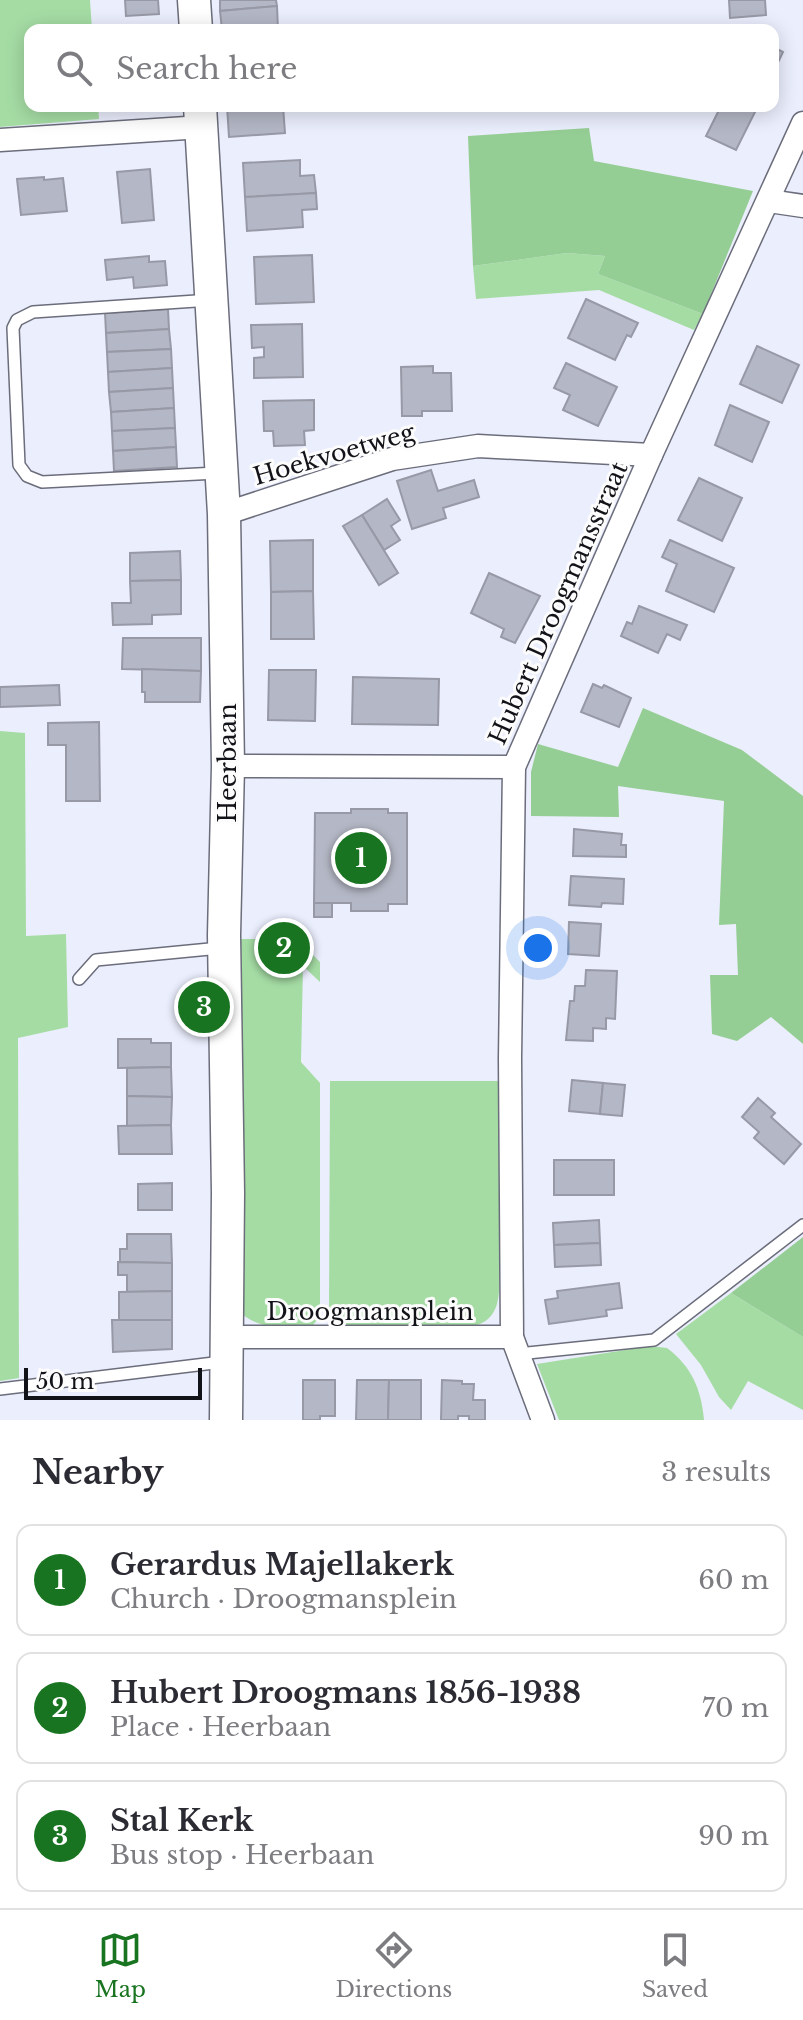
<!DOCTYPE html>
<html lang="en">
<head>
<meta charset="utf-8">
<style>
	:root { --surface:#fff; --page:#f7f7f7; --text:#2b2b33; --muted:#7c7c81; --line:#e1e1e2; --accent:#197421 }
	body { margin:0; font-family:"Libre Baskerville",serif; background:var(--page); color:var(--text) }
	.scale { position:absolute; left:24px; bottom:20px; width:178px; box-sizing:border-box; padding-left:8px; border:4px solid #121318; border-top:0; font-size:22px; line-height:28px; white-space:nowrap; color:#121318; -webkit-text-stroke:6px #fcfcfc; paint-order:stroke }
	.you { position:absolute; left:538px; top:948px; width:28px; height:28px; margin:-20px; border:6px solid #fff; border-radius:50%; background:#1a73e8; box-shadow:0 0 0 12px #1a73e833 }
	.badge { display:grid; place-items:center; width:52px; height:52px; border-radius:50%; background:var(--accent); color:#fff; font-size:26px; font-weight:700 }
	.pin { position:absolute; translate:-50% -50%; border:4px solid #fff; box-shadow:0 2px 8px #0006 }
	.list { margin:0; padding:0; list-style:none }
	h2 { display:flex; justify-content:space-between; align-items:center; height:104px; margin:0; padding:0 32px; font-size:34px }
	h2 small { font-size:26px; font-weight:400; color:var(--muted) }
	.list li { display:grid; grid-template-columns:52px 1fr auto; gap:24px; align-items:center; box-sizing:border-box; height:112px; margin:0 16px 16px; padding:0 16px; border:2px solid var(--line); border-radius:16px }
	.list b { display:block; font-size:30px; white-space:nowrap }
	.list p { margin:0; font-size:26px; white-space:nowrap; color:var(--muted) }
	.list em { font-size:26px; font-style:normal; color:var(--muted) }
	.icon { flex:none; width:44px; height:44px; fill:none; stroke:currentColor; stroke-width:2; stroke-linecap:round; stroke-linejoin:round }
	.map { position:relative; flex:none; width:803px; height:1420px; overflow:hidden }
	.search { position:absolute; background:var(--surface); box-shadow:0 4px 20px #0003; left:24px; right:24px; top:24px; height:88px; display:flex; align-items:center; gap:20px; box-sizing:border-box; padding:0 28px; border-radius:16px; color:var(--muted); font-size:30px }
	.sheet { height:488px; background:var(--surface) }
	nav { display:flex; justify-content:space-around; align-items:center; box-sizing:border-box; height:112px; border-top:2px solid var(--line); background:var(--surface); font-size:22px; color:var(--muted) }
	nav a { display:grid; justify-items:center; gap:4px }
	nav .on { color:var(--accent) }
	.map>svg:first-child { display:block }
</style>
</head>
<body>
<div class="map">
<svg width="803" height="1420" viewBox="0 0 803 1420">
	<rect width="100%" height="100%" fill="#ebeefd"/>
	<!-- green -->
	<g fill="#a5dca4">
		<path d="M0 0H90L92 30H30V106H98L99 119 0 127Z"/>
		<path d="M567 253 605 256 598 274 703 314 694 330 599 290 476 299 473 266Z"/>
		<path d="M0 731 25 733 26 936 66 934 68 1027 18 1038 19 1378 0 1381Z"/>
		<path d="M241 939H297L320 962V982L303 966 301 1062 320 1083V1311L318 1319 313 1325C289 1328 261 1330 242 1314Z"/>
		<path d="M330 1081H501L499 1290C498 1310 491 1323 470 1327L341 1326 331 1319 329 1313Z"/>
		<path d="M731 1293 803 1337V1410L748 1381 731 1410 719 1397 701 1365 676 1334Z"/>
		<path d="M650 1346 667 1348C692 1367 701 1389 704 1420H559L537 1364Z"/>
	</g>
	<!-- forest -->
	<g fill="#95ce94">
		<path d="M589 128 594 161 753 191 703 314 598 274 605 256 567 253 473 266 468 136Z"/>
		<path d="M643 708 742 750 803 796V1044L771 1017 737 1041 712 1034 710 975H738L736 924 719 925 724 801 618 786 619 817 531 816V772L538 744 618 767Z"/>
		<path d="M803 1237V1337L731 1293Z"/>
	</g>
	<!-- building -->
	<g fill="#b4b7c5" stroke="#9799a7" stroke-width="2">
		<path d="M125 0H158L159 14 126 16Z"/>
		<path d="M220 0H276L277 6 220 11Z"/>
		<path d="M729 0H765L766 15 730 18Z"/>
		<path d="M277 6 278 30H222L220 11Z"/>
		<path d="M773 47 783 52 773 73Z"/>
		<path d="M227 106H283L285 133 229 137Z"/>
		<path d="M716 106 757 108 736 150 706 136 719 110Z"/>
		<path d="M300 160V176L314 175 316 193 245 197 243 163Z"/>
		<path d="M150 169 154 220 122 223 117 172Z"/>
		<path d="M44 177V180L63 178 67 211 21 215 17 179Z"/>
		<path d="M316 193 317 209 302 210 303 227 247 231 245 197Z"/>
		<path d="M312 255 314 302 256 304 254 257Z"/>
		<path d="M149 256V262L165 261 167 285 134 288 133 277 107 280 105 260Z"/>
		<path d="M586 299 638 323 631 337 627 335 615 360 568 338Z"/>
		<path d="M168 309 169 329 106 333 105 313Z"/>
		<path d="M302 324 303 377 254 378V358L264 357V347L252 348 251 325Z"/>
		<path d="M169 329 171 349 107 352 106 333Z"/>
		<path d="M757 346 799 365 782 403 740 384Z"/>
		<path d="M171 349 172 368 108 372 107 352Z"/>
		<path d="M566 363 617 387 598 426 563 410 570 395 554 388Z"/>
		<path d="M433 366V373H451L452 411H422V416H402L401 367Z"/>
		<path d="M172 368 173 388 109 392 108 372Z"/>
		<path d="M173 388 174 408 111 412 109 392Z"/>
		<path d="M314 400V430L304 431 305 445 274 446 273 431H264L263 401Z"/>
		<path d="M730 405 769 422 752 462 715 445Z"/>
		<path d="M174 408 175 428 112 431 111 412Z"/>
		<path d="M175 428 176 447 113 451 112 431Z"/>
		<path d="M176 447 177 467 114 471 113 451Z"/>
		<path d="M431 470 438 491 474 480 479 497 443 508 446 518 412 529 397 481Z"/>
		<path d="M699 478 742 498 722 541 678 520Z"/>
		<path d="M387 499 400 520 391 526 400 540 384 550 362 515Z"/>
		<path d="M362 515 398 573 379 585 343 526Z"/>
		<path d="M313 540V591L271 592 270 541Z"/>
		<path d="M670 540 734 568 714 612 666 591 677 564 662 557Z"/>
		<path d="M180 551 181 580 130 581V553Z"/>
		<path d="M489 573 540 596 515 643 501 637 504 629 471 613Z"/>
		<path d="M181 580V614L152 615V624L113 625 112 603H131L130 581Z"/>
		<path d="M313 591 314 639H271V592Z"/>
		<path d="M639 606 687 625 680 640 667 634 658 653 621 636 627 622 632 624Z"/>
		<path d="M123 638H201V671L122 669Z"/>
		<path d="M142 669 201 671 200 702H145V692H142Z"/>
		<path d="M269 670H316L315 721 268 720Z"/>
		<path d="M353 677 439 679 438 725 352 724Z"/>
		<path d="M593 684 602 688 604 685 631 698 619 727 581 712Z"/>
		<path d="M59 685 60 705 0 707V687Z"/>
		<path d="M99 722 100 801H66V745H48V723Z"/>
		<path d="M351 809H388V813H407V904H388V911H351V903H314L315 813H351Z"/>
		<path d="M574 829 622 834 621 845H626V857L573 856Z"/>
		<path d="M571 876 624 879 623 904 602 903 601 907 569 905Z"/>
		<rect x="314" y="903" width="18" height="14"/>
		<path d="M569 922 601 924 599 956 568 954Z"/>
		<path d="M586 970 617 971 615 1019 606 1018V1029L593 1028V1041L566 1040 570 1001H574L575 986H585Z"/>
		<path d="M118 1039H151V1043H171V1067L118 1068Z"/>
		<path d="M171 1067 172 1097 127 1096V1068Z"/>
		<path d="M572 1080 603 1083 600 1114 569 1111Z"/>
		<path d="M603 1083 625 1085 622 1116 600 1114Z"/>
		<path d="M127 1096 172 1097 171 1125 127 1126Z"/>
		<path d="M758 1098 775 1113 771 1117 801 1144 784 1164 754 1138 759 1132 742 1117Z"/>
		<path d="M171 1125 172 1154H119L118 1126Z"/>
		<rect x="554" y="1160" width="60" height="35"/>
		<path d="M172 1183V1210H138V1184Z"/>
		<path d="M599 1220 600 1243 554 1245 553 1223Z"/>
		<path d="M127 1234H171L172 1263 120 1262V1249H127Z"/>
		<path d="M600 1243 601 1265 555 1267 554 1245Z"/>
		<path d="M118 1262 172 1263V1291L127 1292V1275H118Z"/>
		<path d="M619 1283 622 1308 606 1310 607 1316 549 1324 545 1300 558 1298 557 1291Z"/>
		<path d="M172 1291V1320H119V1292Z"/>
		<path d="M112 1320H172V1349L113 1352Z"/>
		<path d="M303 1380H335V1416H320V1420H303Z"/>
		<path d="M357 1380H389L388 1420H356Z"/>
		<path d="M389 1380H421V1420H388Z"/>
		<path d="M442 1380 462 1381V1384H474L473 1400H485V1420H469V1416H458V1420H441Z"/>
	</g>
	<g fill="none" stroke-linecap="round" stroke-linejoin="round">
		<defs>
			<g id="lane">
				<path d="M211 300 33 312 17 320 13 328 19 465 27 476 42 482 217 473"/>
				<path d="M79 979 96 960 220 948"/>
				<path d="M518 1354 654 1340 803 1225"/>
				<path d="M0 1389 222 1362"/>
			</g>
			<g id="street">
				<path d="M0 140 202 127"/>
				<path d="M769 201 803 206"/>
				<path d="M224 514 392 459 478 446 651 455"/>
				<path d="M228 766 514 767"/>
				<path d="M227 1337H512"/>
				<path d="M543 1420 512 1337 510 1058 514 767 651 455 803 123"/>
			</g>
			<g id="secondary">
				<path d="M194 0 196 30"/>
				<path d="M200 106 224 514 228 766 224 935 228 1193 226 1420"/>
			</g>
		</defs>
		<!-- lane casing -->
		<use href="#lane" stroke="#6b6d7b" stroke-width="14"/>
		<!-- street casing -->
		<use href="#street" stroke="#6b6d7b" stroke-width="25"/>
		<!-- secondary casing -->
		<use href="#secondary" stroke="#6b6d7b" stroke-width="35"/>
		<!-- lane -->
		<use href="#lane" stroke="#fff" stroke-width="11"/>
		<!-- street -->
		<use href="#street" stroke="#fff" stroke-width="22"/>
		<!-- secondary -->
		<use href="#secondary" stroke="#fff" stroke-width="32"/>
	</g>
	<g text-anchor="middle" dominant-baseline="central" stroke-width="6" stroke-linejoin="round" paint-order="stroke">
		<!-- street labels -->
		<g font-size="24" fill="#121318" stroke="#fcfcfc">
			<text transform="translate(334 454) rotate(-16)">Hoekvoetweg</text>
			<text transform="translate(558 603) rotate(-66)">Hubert Droogmansstraat</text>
			<text transform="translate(227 763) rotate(-90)">Heerbaan</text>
			<text x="370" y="1311">Droogmansplein</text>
		</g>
	</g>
</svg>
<div class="scale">50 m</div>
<div class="you"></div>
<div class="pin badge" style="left:361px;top:858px">1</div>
<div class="pin badge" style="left:284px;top:948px">2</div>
<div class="pin badge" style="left:204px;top:1007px">3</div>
<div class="search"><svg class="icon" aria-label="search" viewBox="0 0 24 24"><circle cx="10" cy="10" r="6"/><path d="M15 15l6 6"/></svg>Search here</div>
</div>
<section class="sheet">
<h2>Nearby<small>3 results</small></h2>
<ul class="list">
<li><span class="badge">1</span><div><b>Gerardus Majellakerk</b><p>Church · Droogmansplein</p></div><em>60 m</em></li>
<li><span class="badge">2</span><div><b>Hubert Droogmans 1856-1938</b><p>Place · Heerbaan</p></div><em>70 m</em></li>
<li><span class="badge">3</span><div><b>Stal Kerk</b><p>Bus stop · Heerbaan</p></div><em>90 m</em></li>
</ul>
</section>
<nav>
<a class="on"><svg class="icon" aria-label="map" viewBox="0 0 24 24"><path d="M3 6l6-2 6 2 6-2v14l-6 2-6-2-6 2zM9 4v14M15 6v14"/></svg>Map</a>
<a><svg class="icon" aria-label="directions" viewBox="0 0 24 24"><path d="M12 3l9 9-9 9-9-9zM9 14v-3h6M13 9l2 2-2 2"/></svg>Directions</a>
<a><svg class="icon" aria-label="saved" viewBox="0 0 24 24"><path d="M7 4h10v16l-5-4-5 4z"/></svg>Saved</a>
</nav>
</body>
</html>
